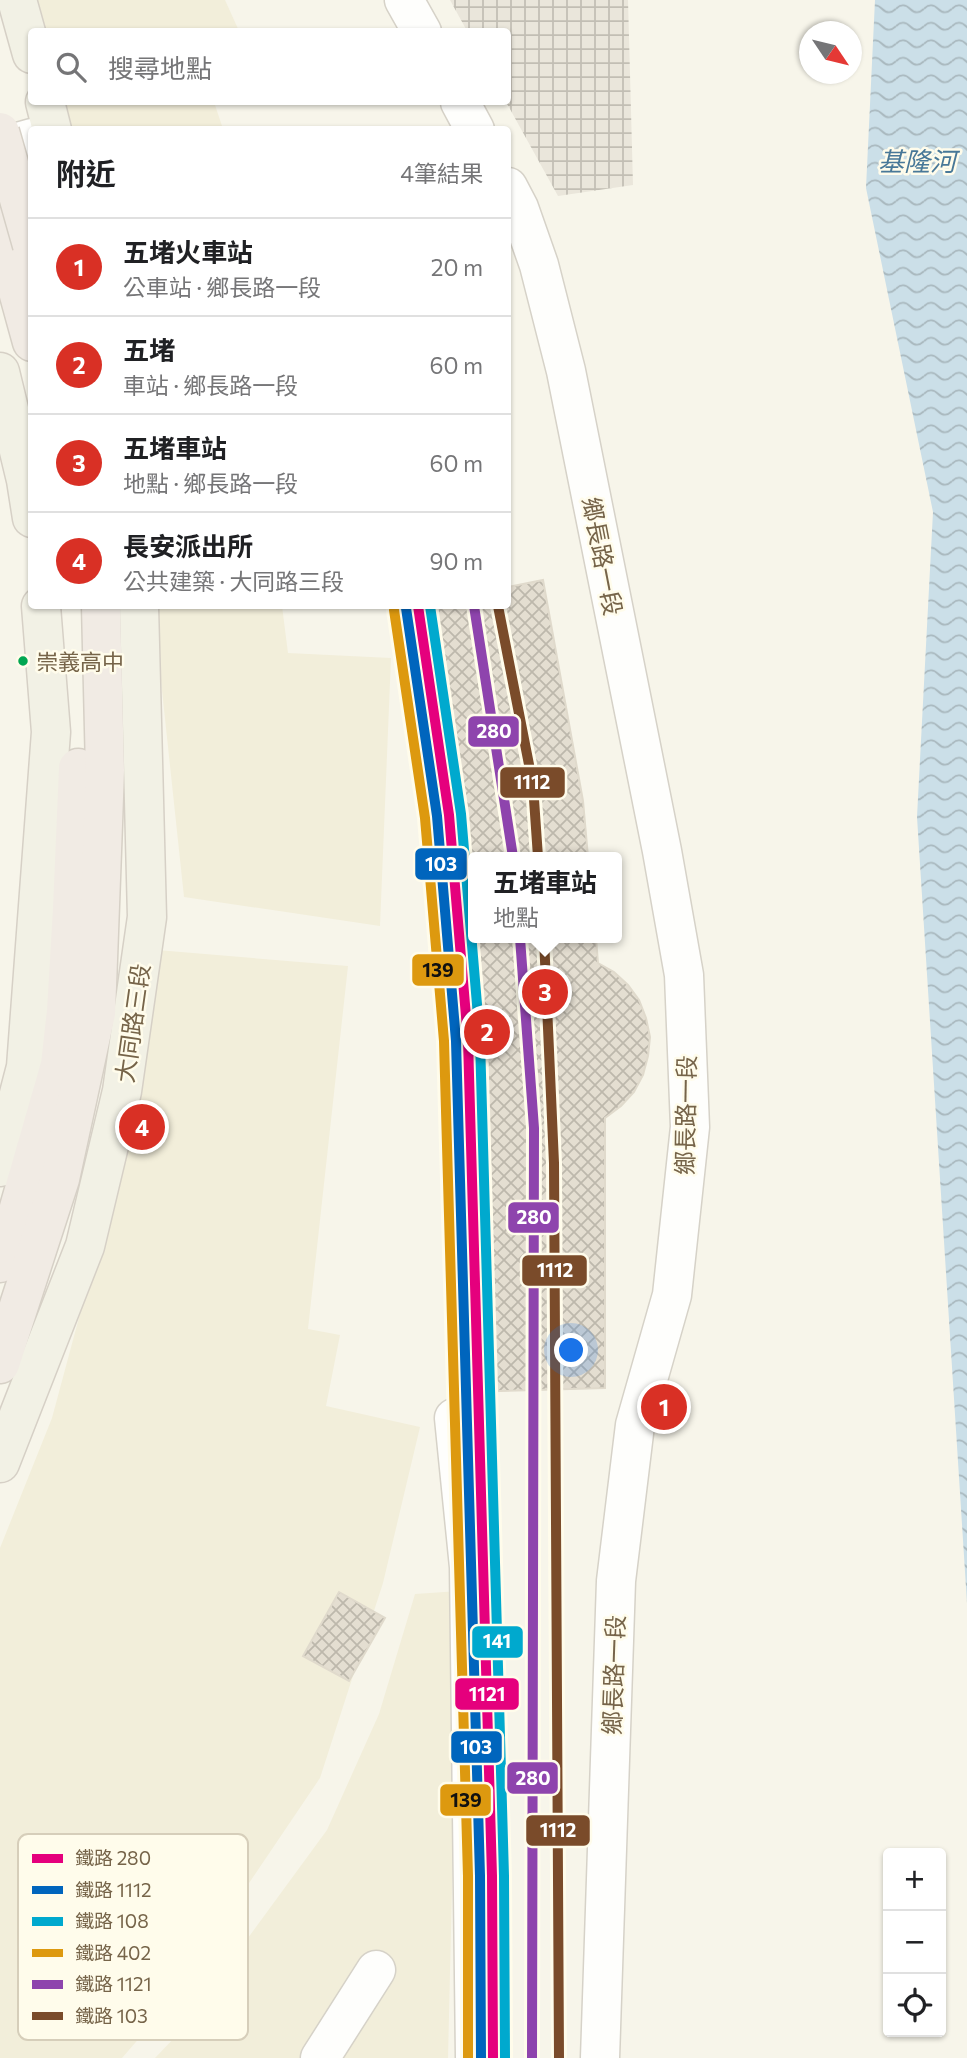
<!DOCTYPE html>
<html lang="zh-TW">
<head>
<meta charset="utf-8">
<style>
	:root { --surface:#fff; --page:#f2f2f2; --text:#202124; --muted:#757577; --line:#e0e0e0; --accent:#d93025 }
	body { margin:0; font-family:Commissioner,"Noto Sans TC",sans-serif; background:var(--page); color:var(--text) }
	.controls { position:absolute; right:21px; bottom:21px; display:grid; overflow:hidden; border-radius:7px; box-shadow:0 2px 5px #0004 }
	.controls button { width:63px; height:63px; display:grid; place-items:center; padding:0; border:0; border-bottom:2px solid var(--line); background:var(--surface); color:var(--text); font:35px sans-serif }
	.compass { position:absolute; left:799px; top:21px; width:63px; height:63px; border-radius:50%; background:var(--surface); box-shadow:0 2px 5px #0004; rotate:125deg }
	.you { position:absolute; left:572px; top:1351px; width:24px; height:24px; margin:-18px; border:5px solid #fff; border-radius:50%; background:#1a73e8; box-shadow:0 0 0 10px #1a73e833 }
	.badge { display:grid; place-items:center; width:46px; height:46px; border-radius:50%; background:var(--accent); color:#fff; font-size:23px; font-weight:700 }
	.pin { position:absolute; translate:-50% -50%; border:4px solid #fff; box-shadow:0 2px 7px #0006 }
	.popup { position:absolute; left:468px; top:852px; width:154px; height:91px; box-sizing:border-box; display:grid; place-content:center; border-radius:7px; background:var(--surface); filter:drop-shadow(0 2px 5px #0005); font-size:23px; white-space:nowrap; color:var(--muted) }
	.popup b { font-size:26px; color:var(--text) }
	.popup::after { content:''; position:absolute; left:50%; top:100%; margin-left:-14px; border:14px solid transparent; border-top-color:var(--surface) }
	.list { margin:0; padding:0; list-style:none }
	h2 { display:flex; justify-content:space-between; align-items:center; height:91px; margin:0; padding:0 28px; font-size:30px }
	h2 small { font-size:23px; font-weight:400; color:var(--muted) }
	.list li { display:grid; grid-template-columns:46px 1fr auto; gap:21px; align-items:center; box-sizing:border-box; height:98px; padding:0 28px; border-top:2px solid var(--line) }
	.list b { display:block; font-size:26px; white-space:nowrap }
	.list p { margin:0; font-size:23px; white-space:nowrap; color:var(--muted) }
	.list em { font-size:23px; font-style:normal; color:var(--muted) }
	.icon { flex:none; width:38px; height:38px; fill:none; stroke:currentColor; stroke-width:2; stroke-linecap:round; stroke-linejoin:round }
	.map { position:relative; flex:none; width:967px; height:2058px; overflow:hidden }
	.search { position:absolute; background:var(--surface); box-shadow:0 2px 5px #0004; left:28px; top:28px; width:483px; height:77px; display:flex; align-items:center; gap:18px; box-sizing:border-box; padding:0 24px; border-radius:7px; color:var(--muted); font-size:26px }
	.panel { position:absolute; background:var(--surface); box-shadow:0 2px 5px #0004; left:28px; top:126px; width:483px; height:483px; border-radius:7px }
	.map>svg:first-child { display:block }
</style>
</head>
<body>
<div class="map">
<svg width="967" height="2058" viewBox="0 0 967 2058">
	<defs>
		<pattern id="industrial-grid" width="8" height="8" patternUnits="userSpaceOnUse" patternTransform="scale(1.75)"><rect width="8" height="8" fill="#eae6db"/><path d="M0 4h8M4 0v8" fill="none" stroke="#c2beb4"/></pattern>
		<pattern id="water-waves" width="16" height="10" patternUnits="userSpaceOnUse" patternTransform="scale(1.75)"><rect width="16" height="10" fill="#cbdfe8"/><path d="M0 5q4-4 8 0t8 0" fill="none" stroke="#a9b8be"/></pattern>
		<pattern id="building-cross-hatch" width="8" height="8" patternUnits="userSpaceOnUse" patternTransform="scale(1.75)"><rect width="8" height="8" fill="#e4ded1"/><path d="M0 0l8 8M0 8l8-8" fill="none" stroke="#bdb8ac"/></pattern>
	</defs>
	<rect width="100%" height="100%" fill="#f7f5ea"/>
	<!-- residential -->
	<g fill="#f2eeda">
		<path d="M24 0H225L239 31H32Z"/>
		<path d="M49 102H214L223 129H56Z"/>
		<path d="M153 606H282L288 653 391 658 380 926 184 897Z"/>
		<path d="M157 950 348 966 308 1329 340 1335 326 1406 420 1427 383 1583 320 1778 162 2012 122 2058H0V1548L52 1418 130 1128Z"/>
		<path d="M459 1591 448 2058H155L177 2035 327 1830 379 1714 415 1594Z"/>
	</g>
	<!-- industrial -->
	<path fill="url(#industrial-grid)" d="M450 0H628L633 185 558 196 506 102H508V32L467 31Z"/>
	<!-- water -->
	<path fill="url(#water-waves)" d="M875 0H967V1603L917 817 933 512 866 188Z"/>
	<!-- building -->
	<g fill="url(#building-cross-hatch)" stroke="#e0dacc" stroke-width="2">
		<path d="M543 580 583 801 588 857H448L445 820 411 606H508V587Z"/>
		<path d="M453 938H596L598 963 614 972 628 985 639 1000 646 1018 650 1037 648 1056 643 1075 634 1092 621 1106 605 1118V1388L466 1392 461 1059Z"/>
		<path d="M339 1592 385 1618 349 1681 303 1656Z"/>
	</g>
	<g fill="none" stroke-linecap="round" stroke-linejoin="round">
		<defs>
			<g id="minor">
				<path d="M404 0 422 32"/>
				<path d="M460 102 475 130"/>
				<path d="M0 147 32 138"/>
				<path d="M508 187 519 208 539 265 566 371 662 851 684 975 690 1127 672 1295 635 1425 616 1581 600 2058"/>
				<path d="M454 1418 469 1567 475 2058"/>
				<path d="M320 2058 376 1970"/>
			</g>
			<g id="major">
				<path d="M17 0 32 54"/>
				<path d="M45 102 52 130"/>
				<path d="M0 372 26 480 32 518"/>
				<path d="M0 1167 26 1067 51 732 41 606"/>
				<path d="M0 1463 85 1246 122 1091 147 917 139 606"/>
			</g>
			<g id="highway">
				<path d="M0 226 32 342"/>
				<path d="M0 1263 14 1225 60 1065 66 1011 72 909 78 768"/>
				<path d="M0 1364 60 1179 96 1013 105 770 101 606"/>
			</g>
		</defs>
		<!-- minor casing -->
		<use href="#minor" stroke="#d6d2c8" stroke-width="41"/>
		<!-- major casing -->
		<use href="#major" stroke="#d6d0c6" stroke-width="41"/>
		<!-- highway casing -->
		<use href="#highway" stroke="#d6d0c6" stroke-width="41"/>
		<!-- minor -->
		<use href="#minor" stroke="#fefefc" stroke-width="38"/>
		<!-- major -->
		<use href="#major" stroke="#f2f1e5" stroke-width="38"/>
		<!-- highway -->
		<use href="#highway" stroke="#f1ebe4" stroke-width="38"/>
		<defs>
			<path id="highway-bridge" d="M0 132 32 245"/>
		</defs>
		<!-- highway-bridge casing -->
		<use href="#highway-bridge" stroke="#d6d0c6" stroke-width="41" stroke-linecap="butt"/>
		<!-- highway-bridge -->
		<use href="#highway-bridge" stroke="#f1ebe4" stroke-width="38"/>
		<defs>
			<path id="rail-1" d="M418 606 449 815 468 1040 492 1876 493 2058"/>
			<path id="rail-2" d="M406 608 437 816 456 1041 480 1876 481 2058"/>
			<path id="rail-3" d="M430 606 461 814 480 1040 504 1876 505 2058"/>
			<path id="rail-4" d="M394 610 425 818 444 1041 468 1876V2058"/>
			<g id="rail-5">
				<path d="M474 606 513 857"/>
				<path d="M520 938 534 1128 532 2058"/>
			</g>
			<g id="rail-6">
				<path d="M498 606 533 785 538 857"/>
				<path d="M544 938 554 1163 559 2058"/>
			</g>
		</defs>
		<!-- rail-1 casing -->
		<use href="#rail-1" stroke="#fffceb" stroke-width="16"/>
		<!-- rail-2 casing -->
		<use href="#rail-2" stroke="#fffceb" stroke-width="16"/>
		<!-- rail-3 casing -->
		<use href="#rail-3" stroke="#fffceb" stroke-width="16"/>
		<!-- rail-4 casing -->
		<use href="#rail-4" stroke="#fffceb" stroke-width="16"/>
		<!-- rail-5 casing -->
		<use href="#rail-5" stroke="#fffceb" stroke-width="16"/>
		<!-- rail-6 casing -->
		<use href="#rail-6" stroke="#fffceb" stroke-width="16"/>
		<!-- rail-1 -->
		<use href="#rail-1" stroke="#e5007d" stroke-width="10"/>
		<!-- rail-2 -->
		<use href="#rail-2" stroke="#0065bd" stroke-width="10"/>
		<!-- rail-3 -->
		<use href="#rail-3" stroke="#00a9ce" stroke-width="10"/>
		<!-- rail-4 -->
		<use href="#rail-4" stroke="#dd990f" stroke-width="10"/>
		<!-- rail-5 -->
		<use href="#rail-5" stroke="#8e44ad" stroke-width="10"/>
		<!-- rail-6 -->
		<use href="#rail-6" stroke="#7a4b2a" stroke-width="10"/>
	</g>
	<!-- markers -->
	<circle fill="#00a651" stroke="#fffceb" stroke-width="2.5" cx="23" cy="661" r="6"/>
	<g text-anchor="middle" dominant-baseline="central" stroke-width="5" stroke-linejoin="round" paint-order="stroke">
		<!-- bus labels -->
		<g font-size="22" fill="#766449" stroke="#fffceb" text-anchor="start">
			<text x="36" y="661">崇義高中</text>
		</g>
		<!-- street labels -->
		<g font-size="24" fill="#766449" stroke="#fffceb">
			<text transform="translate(603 556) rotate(79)">鄉長路一段</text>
			<text transform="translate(132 1023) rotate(-82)">大同路三段</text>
			<text transform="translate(685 1115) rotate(-89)">鄉長路一段</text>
			<text transform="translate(613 1675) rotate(-88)">鄉長路一段</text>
		</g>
		<!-- water labels -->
		<g font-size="26" font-style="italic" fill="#487898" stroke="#fffceb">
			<text x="917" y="160">基隆河</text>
		</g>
	</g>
	<!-- legend -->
	<rect x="18" y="1834" width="230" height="206" rx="10" fill="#fffceb" stroke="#d6ceba" stroke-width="2"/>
	<rect x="32" y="1854" width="31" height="9" fill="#e5007d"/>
	<rect x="32" y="1886" width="31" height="8" fill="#0065bd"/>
	<rect x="32" y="1917" width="31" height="9" fill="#00a9ce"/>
	<rect x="32" y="1949" width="31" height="8" fill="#dd990f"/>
	<rect x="32" y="1980" width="31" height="9" fill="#8e44ad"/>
	<rect x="32" y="2012" width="31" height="8" fill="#7a4b2a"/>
	<g font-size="19" fill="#766449">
		<text x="75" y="1865">鐵路 280</text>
		<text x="75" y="1897">鐵路 1112</text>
		<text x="75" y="1928">鐵路 108</text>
		<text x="75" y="1960">鐵路 402</text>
		<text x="75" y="1991">鐵路 1121</text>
		<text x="75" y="2023">鐵路 103</text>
	</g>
	<g stroke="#fffceb" stroke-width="2.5">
		<rect x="467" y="715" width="53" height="33" rx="7" fill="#8e44ad"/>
		<rect x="499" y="766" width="67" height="33" rx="7" fill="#7a4b2a"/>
		<rect x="414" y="847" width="54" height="34" rx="7" fill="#0065bd"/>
		<rect x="411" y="953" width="54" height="34" rx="7" fill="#dd990f"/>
		<rect x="507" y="1201" width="53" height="33" rx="7" fill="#8e44ad"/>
		<rect x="521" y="1254" width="67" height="33" rx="7" fill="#7a4b2a"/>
		<rect x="471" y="1625" width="53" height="34" rx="7" fill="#00a9ce"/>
		<rect x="454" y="1677" width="66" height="34" rx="7" fill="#e5007d"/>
		<rect x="450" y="1730" width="53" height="34" rx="7" fill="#0065bd"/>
		<rect x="506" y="1761" width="53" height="34" rx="7" fill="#8e44ad"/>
		<rect x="439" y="1783" width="53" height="34" rx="7" fill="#dd990f"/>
		<rect x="525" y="1814" width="66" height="33" rx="7" fill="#7a4b2a"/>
	</g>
	<g font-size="19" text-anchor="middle" font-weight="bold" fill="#fff">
		<text x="494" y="738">280</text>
		<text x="532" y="789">1112</text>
		<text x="441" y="871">103</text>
		<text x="534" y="1224">280</text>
		<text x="555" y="1277">1112</text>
		<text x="497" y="1648">141</text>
		<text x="487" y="1701">1121</text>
		<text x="476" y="1754">103</text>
		<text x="533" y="1785">280</text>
		<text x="558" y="1837">1112</text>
	</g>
	<g font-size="19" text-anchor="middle" font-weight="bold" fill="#111">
		<text x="438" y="977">139</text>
		<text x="466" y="1807">139</text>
	</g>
</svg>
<div class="controls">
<button>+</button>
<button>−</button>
<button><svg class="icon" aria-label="locate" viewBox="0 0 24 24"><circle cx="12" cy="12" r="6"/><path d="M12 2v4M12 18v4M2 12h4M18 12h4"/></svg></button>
</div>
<svg class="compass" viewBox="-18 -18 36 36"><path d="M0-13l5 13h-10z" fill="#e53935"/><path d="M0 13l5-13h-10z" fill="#757577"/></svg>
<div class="you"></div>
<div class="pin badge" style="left:664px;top:1407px">1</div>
<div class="pin badge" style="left:487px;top:1032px">2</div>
<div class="pin badge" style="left:545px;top:992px">3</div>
<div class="popup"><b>五堵車站</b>地點</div>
<div class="pin badge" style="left:142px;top:1127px">4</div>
<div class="search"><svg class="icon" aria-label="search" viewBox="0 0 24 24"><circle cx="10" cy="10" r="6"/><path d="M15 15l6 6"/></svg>搜尋地點</div>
<section class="panel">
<h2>附近<small>4筆結果</small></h2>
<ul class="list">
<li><span class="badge">1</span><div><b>五堵火車站</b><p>公車站 · 鄉長路一段</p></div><em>20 m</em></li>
<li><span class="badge">2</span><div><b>五堵</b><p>車站 · 鄉長路一段</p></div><em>60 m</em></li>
<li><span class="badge">3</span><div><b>五堵車站</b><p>地點 · 鄉長路一段</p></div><em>60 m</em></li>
<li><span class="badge">4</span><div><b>長安派出所</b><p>公共建築 · 大同路三段</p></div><em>90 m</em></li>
</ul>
</section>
</div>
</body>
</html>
